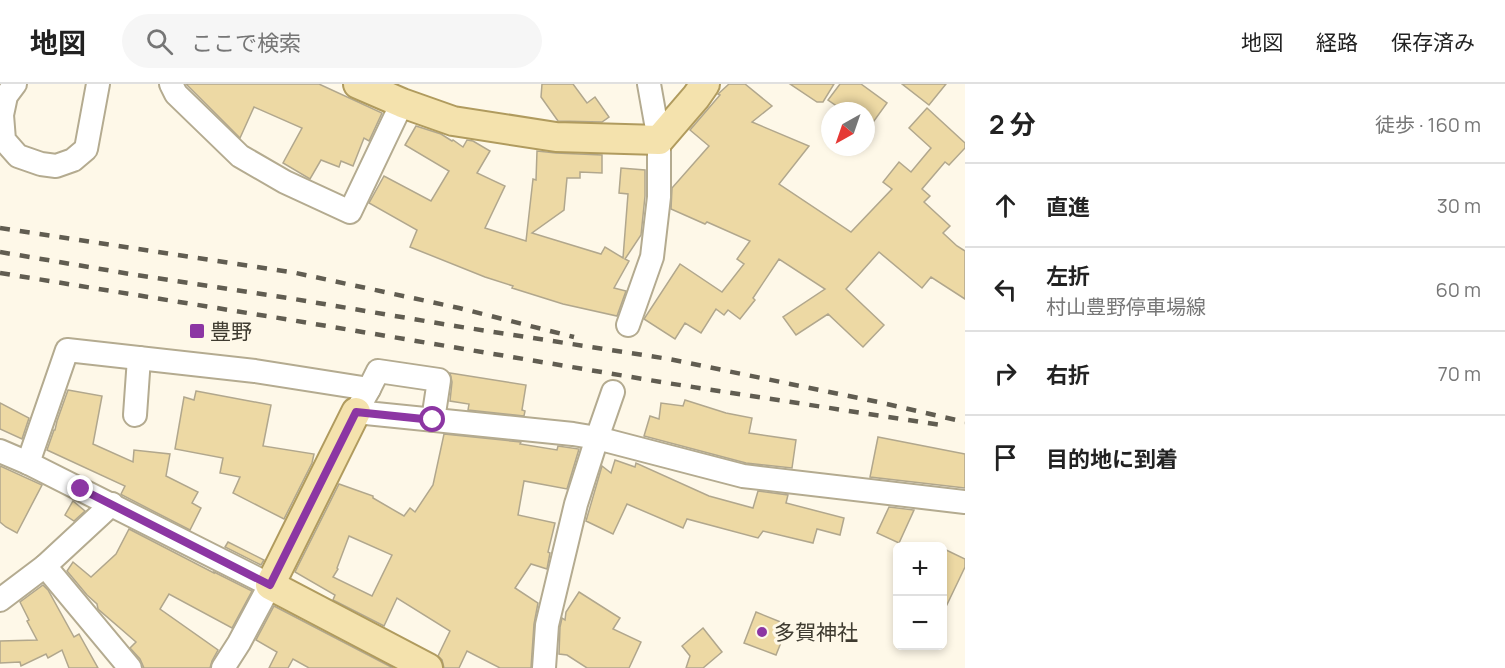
<!DOCTYPE html>
<html lang="ja">
<head>
<meta charset="utf-8">
<style>
	:root { --surface:#fff; --page:#f6f6f6; --text:#222; --muted:#767676; --line:#e0e0e0 }
	body { margin:0; font-family:Manrope,"Noto Sans JP",sans-serif; background:var(--page); color:var(--text) }
	.controls { position:absolute; right:18px; bottom:18px; display:grid; overflow:hidden; border-radius:9px; box-shadow:0 3px 9px #0003 }
	.controls button { width:54px; height:54px; display:grid; place-items:center; padding:0; border:0; border-bottom:2px solid var(--line); background:var(--surface); color:var(--text); font:30px sans-serif }
	.compass { position:absolute; left:821px; top:18px; width:54px; height:54px; border-radius:50%; background:var(--surface); box-shadow:0 3px 9px #0003; rotate:220deg }
	.stop { position:absolute; width:18px; height:18px; margin:-14px; border:4px solid #8c36a3; border-radius:50%; background:#fff }
	.stop.end { background:#8c36a3; border-color:#fff; box-shadow:0 2px 6px #0008 }
	.list { margin:0; padding:0; list-style:none }
	h2 { display:flex; justify-content:space-between; align-items:center; height:78px; margin:0; padding:0 24px; font-size:26px }
	h2 small { font-size:20px; font-weight:400; color:var(--muted) }
	.list li { display:grid; grid-template-columns:39px 1fr auto; gap:18px; align-items:center; box-sizing:border-box; height:84px; padding:0 24px; border-top:2px solid var(--line) }
	.list b { display:block; font-size:22px; white-space:nowrap }
	.list p { margin:0; font-size:20px; white-space:nowrap; color:var(--muted) }
	.list em { font-size:20px; font-style:normal; color:var(--muted) }
	.icon { flex:none; width:33px; height:33px; fill:none; stroke:currentColor; stroke-width:2; stroke-linecap:round; stroke-linejoin:round }
	.map { position:relative; flex:none; width:965px; height:584px; overflow:hidden }
	header { display:flex; align-items:center; gap:36px; box-sizing:border-box; height:84px; padding:0 30px; background:var(--surface); border-bottom:2px solid var(--line) }
	header strong { font-size:28px }
	nav { display:flex; gap:33px; margin-inline-start:auto; font-size:21px }
	.search { width:420px; height:54px; background:var(--page); display:flex; align-items:center; gap:15px; box-sizing:border-box; padding:0 21px; border-radius:33px; color:var(--muted); font-size:22px }
	main { display:flex }
	aside { flex:1; background:var(--surface) }
	.map>svg:first-child { display:block }
</style>
</head>
<body>
<header>
<strong>地図</strong>
<div class="search"><svg class="icon" aria-label="search" viewBox="0 0 24 24"><circle cx="10" cy="10" r="6"/><path d="M15 15l6 6"/></svg>ここで検索</div>
<nav><a>地図</a><a>経路</a><a>保存済み</a></nav>
</header>
<main>
<div class="map">
<svg width="965" height="584" viewBox="0 0 965 584">
	<rect width="100%" height="100%" fill="#fef8e8"/>
	<!-- building -->
	<g fill="#edd9a4" stroke="#b1a78d" stroke-width="1.5" fill-rule="evenodd">
		<path d="M186 0H319L382 29 369 57 364 54 353 82 341 77 339 83 321 76 310 95 283 79 302 44 254 23 240 54Z"/>
		<path d="M542 0H573L587 19 595 13 609 33 602 38 558 37 541 13Z"/>
		<path d="M729 0H745L772 22 752 38 809 62 779 100 851 148 892 105 883 98 899 78 911 88 931 64 909 44 927 24 965 59V64L949 81 945 78 922 105 930 112 924 118 950 142 943 149 957 162 965 167V215L931 193 922 204 879 168 846 205 884 241 863 263 828 230 796 251 783 233 825 205 779 175 753 214 755 216 740 235 728 226 724 231 716 225 701 249 685 239 675 255 644 235 680 180 722 208 744 180 737 175 750 157 707 138 705 140 671 125 672 104 709 62 690 46 720 11 718 10Z"/>
		<path d="M790 0H834L823 18H817Z"/>
		<path d="M840 0H861L887 19 866 48V27H844L828 16Z"/>
		<path d="M902 0H946L929 21Z"/>
		<path d="M416 42 441 50 452 57 453 56 463 63 467 56 473 57 490 67 477 89 505 102 485 144 526 157 533 95 536 96 537 67 556 69 602 71V89L580 88V94H567L564 126 532 149 601 170 605 163 623 174 628 110 619 109 621 84 645 86V112L641 151 625 175 629 177 614 204 626 207 617 232 563 220 512 204 513 202 485 193 410 163 417 146 369 119 384 92 431 117 449 87 405 61Z"/>
		<path d="M450 289 526 301 522 326 525 327 524 332 468 326 469 320 450 317 452 298Z"/>
		<path d="M68 306 102 312 93 360 133 378 134 366 170 370 166 392 198 408 192 419 201 424 190 446 122 411 121 410 125 402 47 366 54 346H55L57 337Z"/>
		<path d="M196 307 271 321 263 362 314 370 312 379 284 435 233 409 240 393 220 389 223 374 175 365 184 313 194 316Z"/>
		<path d="M685 316 726 329 752 334 749 349 796 356 792 384 746 379 644 352 650 332 659 335 661 319 683 322Z"/>
		<path d="M0 319 29 334 22 355 0 345Z"/>
		<path d="M444 350 521 358 520 360 557 366 558 362 579 365 567 405 524 397 518 431 555 439 548 468 550 469 547 485 531 480 515 504 538 519 534 540 531 584H500L467 567 459 584H444L442 576 438 572 450 547 397 514 384 542 333 516 335 511 295 488 339 400 373 412V414L404 432 410 424 415 428 433 401ZM349 452 392 471 372 512 333 493 338 485 337 484Z"/>
		<path d="M878 353 965 370V404L870 393Z"/>
		<path d="M615 376 635 383 636 379 709 412 753 424 758 407 788 411 786 419 844 434 840 451 817 445 813 459 763 447 758 454 687 435 683 444 627 420 613 450 586 437 602 382 611 389Z"/>
		<path d="M0 382 42 401 17 449 6 443 0 438Z"/>
		<path d="M73 417 85 427 74 437 65 431Z"/>
		<path d="M889 423 914 426 899 459 877 449Z"/>
		<path d="M129 445 214 489V488L252 507 232 544 169 510 160 525 218 566 212 577 210 584H144L140 575 130 564 136 558 98 525 97 520 87 511 67 487 73 478 91 493 116 470Z"/>
		<path d="M228 458 264 476 261 481 225 463Z"/>
		<path d="M942 464 965 475V483L942 531Z"/>
		<path d="M43 501 48 506 74 553 79 550 98 584H69L62 566 48 574 46 570 21 582 20 578 0 579V557L37 556 27 537 29 536 20 518Z"/>
		<path d="M579 508 620 534 613 545 641 558 629 584H587L567 571 559 570 560 543 562 534 565 536 566 528Z"/>
		<path d="M274 522 393 584H309L293 575 288 584H269L277 568 256 556Z"/>
		<path d="M756 528 788 541 776 571 744 559Z"/>
		<path d="M703 544 722 568 703 584H686L690 572 682 562Z"/>
	</g>
	<g fill="none" stroke-linecap="round" stroke-linejoin="round">
		<defs>
			<g id="minor">
				<path d="M15 0 6 12 2 31 4 56 18 72 41 80 56 82 73 76 86 65 98 0"/>
				<path d="M171 0 176 10 240 72 285 98 350 128 402 19"/>
				<path d="M628 241 652 173 659 113V56L649 0"/>
				<path d="M369 305 378 287 439 296 433 336"/>
				<path d="M135 331 139 274"/>
				<path d="M0 367 28 379 270 501 239 559 223 584"/>
				<path d="M28 379 67 266 255 287 369 305 356 328 573 350 597 354 743 392 965 418"/>
				<path d="M112 420 45 482 130 584"/>
				<path d="M0 516 45 482"/>
				<path d="M544 584 547 541 576 420 597 354 613 308"/>
			</g>
			<g id="major">
				<path d="M358 0 402 19 453 37 556 53 659 56 696 13 705 0"/>
				<path d="M356 328 270 501 428 584"/>
			</g>
		</defs>
		<!-- minor casing -->
		<use href="#minor" stroke="#b4ab90" stroke-width="26"/>
		<!-- major casing -->
		<use href="#major" stroke="#b09b5e" stroke-width="32"/>
		<!-- minor -->
		<use href="#minor" stroke="#fff" stroke-width="22"/>
		<!-- major -->
		<use href="#major" stroke="#f4e2ad" stroke-width="28"/>
		<!-- rail -->
		<g stroke="#615d51" stroke-width="4.5" stroke-dasharray="10 10" stroke-linecap="butt">
			<path d="M0 144 296 189 459 224 574 253"/>
			<path d="M0 168 136 191 294 215 455 242 669 275 878 318 965 338"/>
			<path d="M0 189 291 236 667 299 947 342"/>
		</g>
	</g>
	<g fill="none" stroke-linecap="round" stroke-linejoin="round">
		<!-- route -->
		<path stroke="#8c36a3" stroke-width="8" d="M81 405 270 501 356 328 433 336"/>
	</g>
	<!-- markers -->
	<g fill="#8c36a3" stroke="#fef8e8" stroke-width="2">
		<rect x="189" y="239" width="16" height="16" rx="3"/>
		<circle cx="762" cy="548" r="6"/>
	</g>
	<g text-anchor="middle" dominant-baseline="central" stroke-width="6" stroke-linejoin="round" paint-order="stroke">
		<!-- poi labels -->
		<g font-size="21" fill="#3f3b30" stroke="#fef8e8" text-anchor="start">
			<text x="210" y="247">豊野</text>
			<text x="774" y="548">多賀神社</text>
		</g>
	</g>
</svg>
<div class="controls">
<button>+</button>
<button>−</button>
</div>
<svg class="compass" viewBox="-18 -18 36 36"><path d="M0-13l5 13h-10z" fill="#e53935"/><path d="M0 13l5-13h-10z" fill="#767676"/></svg>
<div class="stop" style="left:433px;top:336px"></div>
<div class="stop end" style="left:81px;top:405px"></div>
</div>
<aside>
<h2>2 分<small>徒歩 · 160 m</small></h2>
<ul class="list">
<li><svg class="icon" aria-label="ahead" viewBox="0 0 24 24"><path d="M12 20V5M6 11l6-6 6 6"/></svg><div><b>直進</b></div><em>30 m</em></li>
<li><svg class="icon" aria-label="left" viewBox="0 0 24 24"><path d="M17 20v-9H6M10 6l-5 5 5 5"/></svg><div><b>左折</b><p>村山豊野停車場線</p></div><em>60 m</em></li>
<li><svg class="icon" aria-label="right" viewBox="0 0 24 24"><path d="M7 20v-9h11M14 6l5 5-5 5"/></svg><div><b>右折</b></div><em>70 m</em></li>
<li><svg class="icon" aria-label="arrive" viewBox="0 0 24 24"><path d="M6 21V4h12l-3 4 3 4H6"/></svg><div><b>目的地に到着</b></div></li>
</ul>
</aside>
</main>
</body>
</html>
